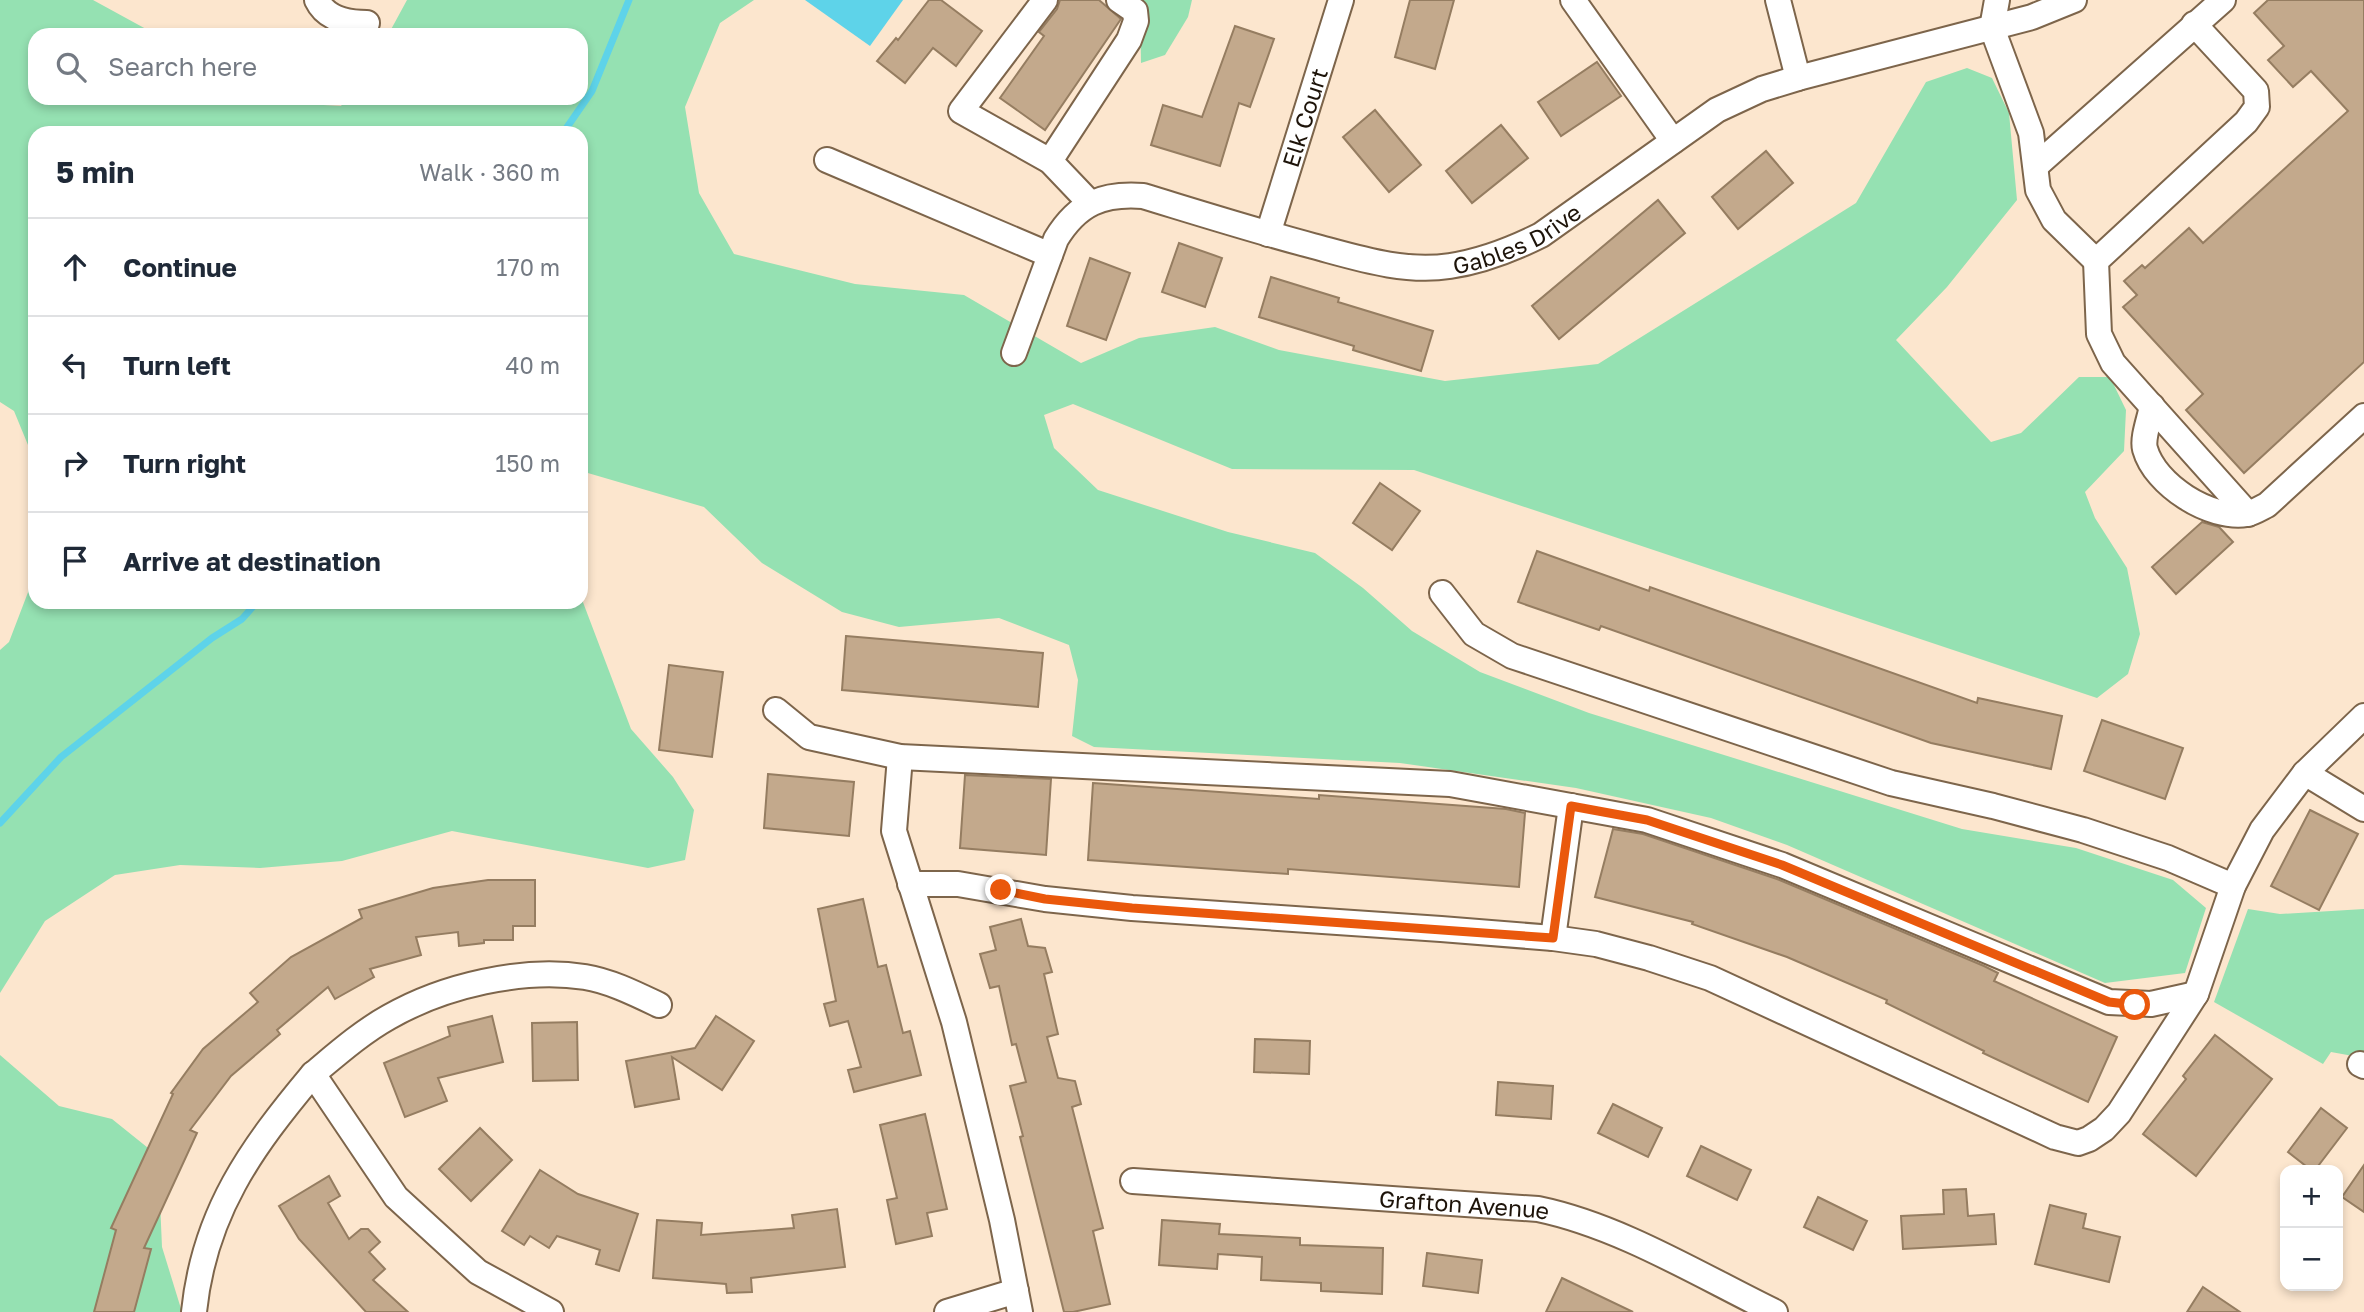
<!DOCTYPE html>
<html lang="en">
<head>
<meta charset="utf-8">
<style>
	:root { --surface:#fff; --page:#f2f2f3; --text:#1f2937; --muted:#747a83; --line:#e0e1e3 }
	body { margin:0; font-family:"Golos Text",sans-serif; background:var(--page); color:var(--text) }
	.controls { position:absolute; right:21px; bottom:21px; display:grid; overflow:hidden; border-radius:14px; box-shadow:0 4px 10px #0003 }
	.controls button { width:63px; height:63px; display:grid; place-items:center; padding:0; border:0; border-bottom:2px solid var(--line); background:var(--surface); color:var(--text); font:35px sans-serif }
	.stop { position:absolute; width:21px; height:21px; margin:-16px; border:5px solid #ea580c; border-radius:50%; background:#fff }
	.stop.end { background:#ea580c; border-color:#fff; box-shadow:0 2px 7px #0008 }
	.list { margin:0; padding:0; list-style:none }
	h2 { display:flex; justify-content:space-between; align-items:center; height:91px; margin:0; padding:0 28px; font-size:30px }
	h2 small { font-size:23px; font-weight:400; color:var(--muted) }
	.list li { display:grid; grid-template-columns:46px 1fr auto; gap:21px; align-items:center; box-sizing:border-box; height:98px; padding:0 28px; border-top:2px solid var(--line) }
	.list b { display:block; font-size:26px; white-space:nowrap }
	.list em { font-size:23px; font-style:normal; color:var(--muted) }
	.icon { flex:none; width:38px; height:38px; fill:none; stroke:currentColor; stroke-width:2; stroke-linecap:round; stroke-linejoin:round }
	.map { position:relative; flex:none; width:2364px; height:1312px; overflow:hidden }
	.search { position:absolute; background:var(--surface); box-shadow:0 4px 10px #0003; left:28px; top:28px; width:560px; height:77px; display:flex; align-items:center; gap:18px; box-sizing:border-box; padding:0 24px; border-radius:21px; color:var(--muted); font-size:26px }
	.panel { position:absolute; background:var(--surface); box-shadow:0 4px 10px #0003; left:28px; top:126px; width:560px; height:483px; border-radius:21px }
	.map>svg:first-child { display:block }
</style>
</head>
<body>
<div class="map">
<svg width="2364" height="1312" viewBox="0 0 2364 1312">
	<rect width="100%" height="100%" fill="#fce6ce"/>
	<!-- green -->
	<g fill="#95e1b2">
		<path d="M0 0H93L157 35H35V98H278L288 103 341 106 347 98H581V35H388L407 0H754L720 23 685 107 699 193 734 254 855 284 964 295 1081 363 1139 338 1215 327 1279 350 1445 381 1598 364 1856 203 1926 82 1967 68 1992 78 2009 113 2017 200 1947 287 1896 340 1991 442 2021 433 2079 377H2110L2126 410 2124 451 2085 492 2095 518 2127 568 2140 634 2128 674 2097 698 1414 470 1232 469 1073 404 1044 415 1054 448 1098 490 1228 532 1315 553 1363 588 1412 631 1480 672 1589 713 1962 829 2076 848 2173 880 2206 908 2185 973 2105 983 1787 845 1711 818 1576 788 1400 763 1094 747 1072 736 1078 680 1069 645 999 618 899 627 842 612 762 563 704 507 581 471V133H35V462L14 411 0 402Z"/>
		<path d="M1140 0H1192L1188 17 1165 55 1141 63Z"/>
		<path d="M35 574V602H581V597L631 729 673 777 694 810 685 860 648 868 452 831 342 861 260 868 180 865 115 875 45 921 0 993V650L9 642Z"/>
		<path d="M2248 909 2280 914 2364 909V1058L2331 1052 2323 1064 2214 1002Z"/>
		<path d="M0 1055 59 1106 112 1119 158 1156 162 1247 182 1312H0Z"/>
	</g>
	<!-- water -->
	<path fill="#5ed3e9" d="M805 0H903L870 46Z"/>
	<g fill="none" stroke-linecap="round" stroke-linejoin="round">
		<!-- stream -->
		<g stroke="#5ed3e9" stroke-width="7">
			<path d="M563 133 592 91 629 0"/>
			<path d="M0 823 61 757 212 638 242 619 257 602"/>
		</g>
	</g>
	<!-- building -->
	<g fill="#c3a98c" stroke="#957d61" stroke-width="2">
		<path d="M929 0H941L982 31 956 66 933 48 905 83 877 61 896 38 898 40Z"/>
		<path d="M1060 0H1099L1121 19 1045 130 1000 98 1044 36 1039 32 1057 9Z"/>
		<path d="M1410 0H1454L1435 69 1395 57Z"/>
		<path d="M2268 0H2364V362L2244 473 2186 410 2203 394 2123 307 2137 295 2124 281 2142 265 2145 268 2189 228 2203 243 2348 111 2311 71 2293 87 2268 60 2284 46 2254 13Z"/>
		<path d="M1235 26 1274 39 1250 107 1239 103 1220 166 1151 145 1163 105 1202 117Z"/>
		<path d="M1597 62 1621 96 1561 136 1538 102Z"/>
		<path d="M1375 110 1421 165 1389 192 1343 137Z"/>
		<path d="M1501 125 1528 158 1472 203 1446 171Z"/>
		<path d="M1766 151 1793 183 1738 229 1712 197Z"/>
		<path d="M1658 200 1685 233 1559 339 1532 306Z"/>
		<path d="M1179 243 1222 258 1205 307 1162 292Z"/>
		<path d="M1090 258 1130 273 1106 340 1067 326Z"/>
		<path d="M1271 277 1339 298 1338 302 1433 331 1421 371 1353 350 1354 346 1259 317Z"/>
		<path d="M1380 483 1420 511 1392 550 1353 523Z"/>
		<path d="M2202 522 2219 527 2233 542 2176 594 2152 567Z"/>
		<path d="M1537 551 1649 591 1650 587 1977 703 1978 698 2062 716 2051 769 1931 743 1601 626 1599 630 1518 602Z"/>
		<path d="M846 636 1043 653 1038 707 842 690Z"/>
		<path d="M669 665 723 672 712 757 659 750Z"/>
		<path d="M2102 720 2183 748 2165 799 2084 771Z"/>
		<path d="M768 774 854 782 849 836 764 828Z"/>
		<path d="M965 775 1051 779 1046 855 960 848Z"/>
		<path d="M1093 783 1319 799V795L1506 809 1525 813 1519 887 1288 869V874L1088 860Z"/>
		<path d="M2310 810 2358 834 2319 910 2271 886Z"/>
		<path d="M1613 829 1643 834 1777 879 1984 966 1998 973 1994 981 2117 1037 2088 1102 1983 1053 1984 1051 1886 1003 1887 1000 1787 957 1692 924 1693 922 1595 897Z"/>
		<path d="M488 880H535V926H513V940H484V943L459 946 458 932 416 937 421 955 370 969 374 977 335 999 328 987 277 1030 280 1034 231 1076 190 1130 197 1133 144 1248 151 1249 134 1312H94L116 1230 111 1228 173 1094 171 1093 203 1049 258 1002 250 993 291 957 362 918 359 910 433 888Z"/>
		<path d="M863 899 878 967 886 965 903 1033 910 1031 921 1075 854 1092 848 1070 861 1067 848 1021 830 1026 824 1004 836 1001 818 909Z"/>
		<path d="M1021 919 1028 946 1045 948 1052 972 1044 974 1058 1034 1047 1037 1058 1078 1075 1081 1081 1104 1072 1107 1103 1228 1093 1231 1110 1304 1073 1312H1064L1020 1137 1023 1136 1010 1086 1026 1082 1016 1044 1012 1045 999 986 990 988 980 954 996 950 990 927Z"/>
		<path d="M492 1016 503 1062 438 1078 447 1101 405 1117 384 1063 450 1036 448 1027Z"/>
		<path d="M716 1016 754 1041 722 1090 672 1057 679 1099 635 1107 626 1061 695 1048Z"/>
		<path d="M577 1022 578 1080 533 1081 532 1023Z"/>
		<path d="M2215 1035 2272 1079 2196 1176 2143 1134 2186 1079 2183 1076Z"/>
		<path d="M1255 1039 1310 1041 1309 1074 1254 1072Z"/>
		<path d="M1498 1082 1553 1086 1551 1119 1496 1115Z"/>
		<path d="M1613 1104 1662 1128 1648 1157 1598 1133Z"/>
		<path d="M2321 1108 2347 1128 2315 1170H2311L2288 1152Z"/>
		<path d="M925 1114 947 1209 927 1213 932 1236 896 1244 887 1200 897 1198 880 1125Z"/>
		<path d="M480 1128 512 1160 471 1201 439 1169Z"/>
		<path d="M1701 1146 1751 1170 1737 1200 1687 1176Z"/>
		<path d="M2364 1165V1212L2342 1197Z"/>
		<path d="M540 1170 578 1194 638 1214 619 1271 596 1264 600 1250 557 1236 549 1248 530 1236 524 1245 502 1231Z"/>
		<path d="M329 1176 340 1196 328 1203 349 1239 361 1229H368L380 1242 369 1252 385 1269 373 1280 408 1312H366L299 1239 279 1206Z"/>
		<path d="M1966 1189 1968 1216 1994 1214 1996 1244 1903 1249 1901 1216 1944 1214 1943 1190Z"/>
		<path d="M1818 1197 1867 1221 1853 1250 1804 1227Z"/>
		<path d="M2050 1205 2086 1214 2083 1228 2120 1237 2109 1282 2035 1264Z"/>
		<path d="M837 1209 845 1267 751 1278 752 1292 727 1293 726 1284 653 1278 657 1220 702 1223 701 1235 794 1228 792 1215Z"/>
		<path d="M1162 1220 1220 1224 1219 1234 1300 1238V1245L1383 1248 1382 1294 1321 1291V1283L1261 1280 1262 1257 1218 1254 1217 1269 1159 1265Z"/>
		<path d="M1427 1253 1482 1260 1478 1293 1423 1286Z"/>
		<path d="M1562 1278 1633 1312H1546Z"/>
		<path d="M2203 1287 2240 1312H2187Z"/>
	</g>
	<g fill="none" stroke-linecap="round" stroke-linejoin="round">
		<defs>
			<g id="minor">
				<path d="M317 0C326 19 347 23 367 23"/>
				<path d="M1045 0 961 111 1050 161 1090 203"/>
				<path d="M1573 0 1673 141"/>
				<path d="M1778 0 1798 78"/>
				<path d="M1997 0 1992 28 2031 133 2038 190 2054 220 2096 261"/>
				<path d="M2194 24 2256 91 2257 107 2246 122 2096 261 2099 334 2113 363 2248 514"/>
				<path d="M827 160 1050 255"/>
				<path d="M1050 161 1129 40 1136 21 1135 11 1119 0"/>
				<path d="M2037 165 2223 0"/>
				<path id="s1" d="M1268 234 1341 0"/>
				<path id="s2" d="M1014 353 1056 239C1078 203 1103 193 1143 196 1199 213 1256 231 1313 246 1358 258 1403 273 1450 266 1483 261 1511 250 1541 235L1717 110 1762 89 1798 78 2032 17 2074 0"/>
				<path d="M2152 406C2150 418 2142 438 2145 449 2155 485 2210 520 2247 514 2253 513 2261 508 2267 505L2364 416"/>
				<path d="M1442 593 1474 634 1512 656 1891 783 1993 806 2083 830 2168 858 2233 886"/>
				<path d="M776 710 809 737 900 757 1450 784 1647 820 1782 865 2109 1002 2151 1004 2196 994"/>
				<path d="M2364 716 2305 773 2364 809"/>
				<path d="M900 757 894 831 954 1022 1002 1220 1020 1312"/>
				<path d="M910 884H958L1045 899 1132 908 1441 929 1553 938 1596 944 1649 958 1710 978 2055 1137 2078 1143 2089 1139 2104 1129 2119 1113 2196 994 2233 886 2262 830 2305 773"/>
				<path d="M1553 938 1571 806"/>
				<path d="M2360 1064 2364 1066"/>
				<path id="s3" d="M1133 1181 1538 1209C1620 1226 1699 1275 1775 1312"/>
				<path d="M194 1312C204 1213 251 1148 313 1074"/>
				<path d="M551 1312 478 1272 396 1197 313 1074C337 1054 362 1032 389 1017 443 986 523 967 585 977 610 981 636 994 659 1005"/>
				<path d="M947 1312 1016 1291"/>
			</g>
		</defs>
		<!-- minor casing -->
		<use href="#minor" stroke="#7d654b" stroke-width="28"/>
		<!-- minor -->
		<use href="#minor" stroke="#fff" stroke-width="24"/>
	</g>
	<g fill="none" stroke-linecap="round" stroke-linejoin="round">
		<!-- route -->
		<path stroke="#ea580c" stroke-width="9" d="M1001 890 1045 899 1132 908 1553 938 1571 806 1647 820 1782 865 2109 1002 2135 1005"/>
	</g>
	<g text-anchor="middle" dominant-baseline="central" stroke-width="7" stroke-linejoin="round" paint-order="stroke">
		<!-- street labels -->
		<g font-size="23" fill="#1d1309" stroke="#fcf6f0">
			<text stroke="none"><textPath href="#s1" startOffset="122">Elk Court</textPath></text>
			<text stroke="none"><textPath href="#s2" startOffset="614">Gables Drive</textPath></text>
			<text stroke="none"><textPath href="#s3" startOffset="332">Grafton Avenue</textPath></text>
		</g>
	</g>
</svg>
<div class="controls">
<button>+</button>
<button>−</button>
</div>
<div class="stop" style="left:2135px;top:1005px"></div>
<div class="stop end" style="left:1001px;top:890px"></div>
<div class="search"><svg class="icon" aria-label="search" viewBox="0 0 24 24"><circle cx="10" cy="10" r="6"/><path d="M15 15l6 6"/></svg>Search here</div>
<section class="panel">
<h2>5 min<small>Walk · 360 m</small></h2>
<ul class="list">
<li><svg class="icon" aria-label="ahead" viewBox="0 0 24 24"><path d="M12 20V5M6 11l6-6 6 6"/></svg><div><b>Continue</b></div><em>170 m</em></li>
<li><svg class="icon" aria-label="left" viewBox="0 0 24 24"><path d="M17 20v-9H6M10 6l-5 5 5 5"/></svg><div><b>Turn left</b></div><em>40 m</em></li>
<li><svg class="icon" aria-label="right" viewBox="0 0 24 24"><path d="M7 20v-9h11M14 6l5 5-5 5"/></svg><div><b>Turn right</b></div><em>150 m</em></li>
<li><svg class="icon" aria-label="arrive" viewBox="0 0 24 24"><path d="M6 21V4h12l-3 4 3 4H6"/></svg><div><b>Arrive at destination</b></div></li>
</ul>
</section>
</div>
</body>
</html>
